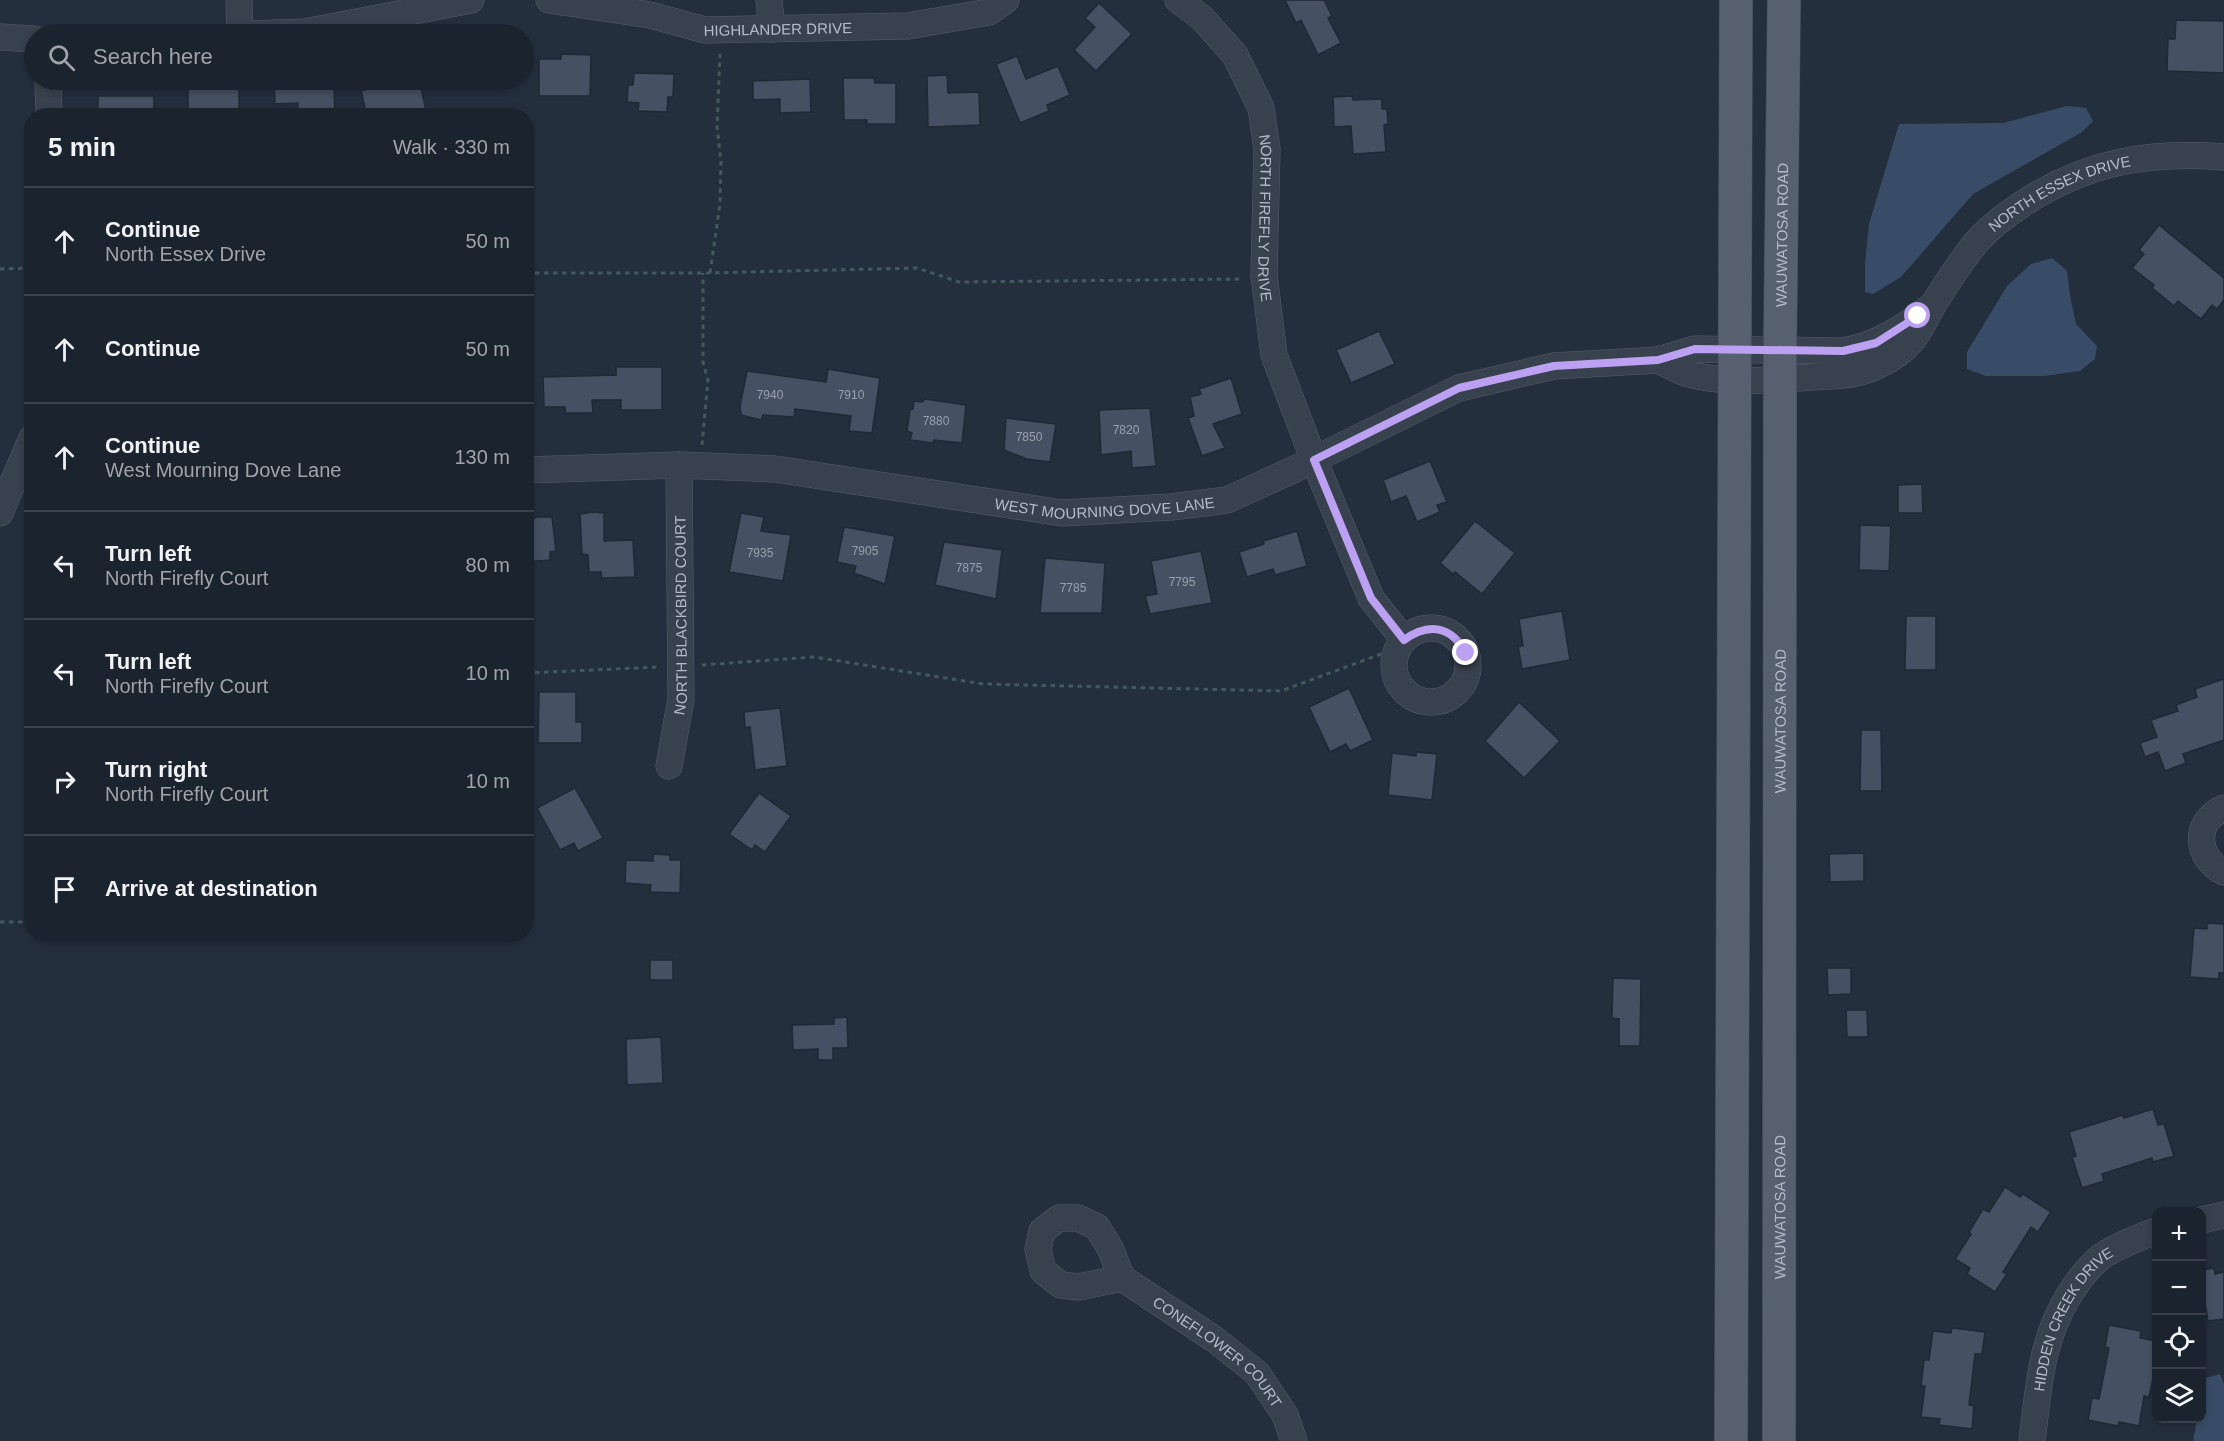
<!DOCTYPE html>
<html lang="en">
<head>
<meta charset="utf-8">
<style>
	:root { --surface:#1b232e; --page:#242b36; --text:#f1f3f6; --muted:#a0a4aa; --line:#39404a }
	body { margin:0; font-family:Helvetica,sans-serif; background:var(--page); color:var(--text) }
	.controls { position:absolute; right:18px; bottom:18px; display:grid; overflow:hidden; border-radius:12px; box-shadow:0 3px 9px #0003 }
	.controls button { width:54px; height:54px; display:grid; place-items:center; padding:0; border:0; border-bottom:2px solid var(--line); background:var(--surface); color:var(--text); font:30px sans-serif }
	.stop { position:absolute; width:18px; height:18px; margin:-14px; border:4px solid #bca0f2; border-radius:50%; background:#fff }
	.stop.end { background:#bca0f2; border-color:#fff; box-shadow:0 2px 6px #0008 }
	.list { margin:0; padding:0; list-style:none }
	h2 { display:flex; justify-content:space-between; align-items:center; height:78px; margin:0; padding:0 24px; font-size:26px }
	h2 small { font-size:20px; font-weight:400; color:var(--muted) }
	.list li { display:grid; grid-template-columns:39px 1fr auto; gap:18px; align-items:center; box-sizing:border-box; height:108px; padding:0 24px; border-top:2px solid var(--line) }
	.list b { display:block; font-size:22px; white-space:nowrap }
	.list p { margin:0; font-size:20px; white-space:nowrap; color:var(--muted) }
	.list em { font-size:20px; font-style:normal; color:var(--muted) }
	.icon { flex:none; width:33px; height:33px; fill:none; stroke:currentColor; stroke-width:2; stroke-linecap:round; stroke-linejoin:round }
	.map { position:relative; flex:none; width:2224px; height:1441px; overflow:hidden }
	.search { position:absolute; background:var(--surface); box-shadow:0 3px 9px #0003; left:24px; top:24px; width:510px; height:66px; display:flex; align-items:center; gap:15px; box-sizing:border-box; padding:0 21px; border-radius:33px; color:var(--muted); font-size:22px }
	.panel { position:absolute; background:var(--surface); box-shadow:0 3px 9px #0003; left:24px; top:108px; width:510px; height:834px; border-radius:24px }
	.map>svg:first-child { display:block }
</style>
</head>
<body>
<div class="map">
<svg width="2224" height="1441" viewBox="0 0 2224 1441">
	<rect width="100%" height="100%" fill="#242f3e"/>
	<!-- water -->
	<g fill="#394c67">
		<path d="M2067 106 2086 108 2093 121 2082 132 1973 194 1901 277 1873 294 1865 292V264L1869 224 1899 124 2003 123Z"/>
		<path d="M2052 258 2067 271 2071 301 2076 324 2097 346 2095 359 2080 371 2044 376H1986L1967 369V352L2007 286 2031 264Z"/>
		<path d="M2220 1374 2224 1384V1441H2193L2197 1419 2202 1418V1395L2205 1378Z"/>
	</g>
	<!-- building -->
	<g fill="#455162" stroke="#1f2835" stroke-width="1.5">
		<path d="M1285 0H1324L1332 16 1328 18 1341 43 1318 55 1301 20 1296 23Z"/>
		<path d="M1099 3 1132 34 1096 71 1074 50 1095 27 1085 18Z"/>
		<path d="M2176 20 2224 21V73L2167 71 2168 39H2175Z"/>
		<path d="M561 54 591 55 590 96H539V59H561Z"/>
		<path d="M1017 56 1026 79 1058 66 1070 95 1047 105 1049 111 1020 123 996 64Z"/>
		<path d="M634 73 674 74 673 97H668L667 112 638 111 639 103 627 102 628 85H633Z"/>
		<path d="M947 75 948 93 979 92 980 125 928 127 927 76Z"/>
		<path d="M843 78H874L875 83H896V124H867V120H844Z"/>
		<path d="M810 79 811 112 780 113V99L753 100V81Z"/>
		<path d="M381 80H419L426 110 410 113 411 116H367L361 91 370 88 369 82Z"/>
		<path d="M304 82V86L334 88 335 115 298 116V103L275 104 274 84Z"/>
		<path d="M188 84H218V89L239 88V116H188Z"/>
		<rect x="98" y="96" width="56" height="20"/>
		<path d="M1353 96V100L1382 99V109H1387L1388 124 1384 125 1386 152 1353 154 1351 126 1334 127 1333 97Z"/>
		<path d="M2159 225 2224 278V300L2217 309 2212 305 2201 319 2178 301 2174 306 2152 288 2154 285 2132 268 2144 254 2139 250Z"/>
		<path d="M1379 331 1395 364 1351 383 1336 350Z"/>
		<path d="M616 367H662V410H621V400H592L593 413H565V407H544L543 377 616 375Z"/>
		<path d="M828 369 880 378 872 433 849 431 851 416 795 409 794 417 763 415 761 420 741 415 740 406 747 371 826 382Z"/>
		<path d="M1231 378 1242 414 1213 424 1225 448 1202 456 1188 418 1194 416 1190 397 1201 394 1199 389Z"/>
		<path d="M925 399 966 405 962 443 934 440 933 443 910 440 912 433 907 431 910 410 913 409 914 401 922 402Z"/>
		<path d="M1150 408 1156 466 1132 468 1131 451 1101 455 1099 410Z"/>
		<path d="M1006 418 1056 424 1050 462 1027 459 1004 450Z"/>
		<path d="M1430 461 1447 502 1437 505 1440 512 1417 522 1406 496 1391 502 1383 480Z"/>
		<path d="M1922 484 1923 513H1898V485Z"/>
		<path d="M593 512 604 513V541L633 540 635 577 602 578 601 572H589L588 555 582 554 580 514Z"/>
		<path d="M741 513 764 517 761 531 791 535 783 581 729 572Z"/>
		<path d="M536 517H552L556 551 550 552V560L526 562V521H532Z"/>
		<path d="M1475 521 1515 553 1482 594 1455 572 1453 574 1440 563Z"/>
		<path d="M1860 525 1891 526 1889 571 1859 570Z"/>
		<path d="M844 527 895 536 885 584 854 573 856 566 837 562Z"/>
		<path d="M1297 531 1307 566 1275 575 1273 569 1247 577 1239 552 1264 544 1263 541Z"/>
		<path d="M944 542 1002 550 996 599 935 585Z"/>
		<path d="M1201 551 1212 603 1150 614 1145 596 1157 594 1151 561Z"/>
		<path d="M1045 558 1105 563 1102 613H1040Z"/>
		<path d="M1562 611 1570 660 1522 669 1518 646H1523L1519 619Z"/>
		<path d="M1906 616H1936V670H1905Z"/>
		<path d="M2224 679V740L2183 754 2186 763 2165 771 2158 752 2145 757 2140 743 2157 737 2151 720 2178 711 2176 705 2197 697 2195 689Z"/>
		<path d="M1349 688 1373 740 1350 751 1346 744 1330 752 1309 707Z"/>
		<path d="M539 692H576V722H582V743H538Z"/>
		<path d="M1519 702 1560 741 1524 778 1485 741Z"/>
		<path d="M780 708 787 766 755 770 750 727 745 728 744 712Z"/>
		<path d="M1861 730H1881L1882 791H1860Z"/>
		<path d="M1416 752 1437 754 1432 800 1388 795 1392 753 1416 756Z"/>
		<path d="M575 788 603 838 578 851 574 843 560 850 537 808Z"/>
		<path d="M759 793 791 816 765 852 755 845 752 850 729 834Z"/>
		<path d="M1864 853V881L1830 882 1829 854Z"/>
		<path d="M653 854 670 855V860H681L680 893 650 892 651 885 625 883 626 860 653 861Z"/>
		<path d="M2207 923 2224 924V973H2219V979L2190 977 2194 928 2207 929Z"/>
		<rect x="650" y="960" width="23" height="20"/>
		<path d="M1827 968H1851V994L1828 995Z"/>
		<path d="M1613 978 1641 979 1640 1046H1619V1019L1612 1018Z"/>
		<path d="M1846 1010H1867L1868 1037H1847Z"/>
		<path d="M847 1017 848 1048H833V1060H818V1049L793 1050 792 1025 834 1024V1018Z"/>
		<path d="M661 1037 663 1083 627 1085 626 1039Z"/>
		<path d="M2153 1109 2158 1125 2164 1124 2174 1156 2153 1162 2152 1158 2102 1174 2104 1181 2082 1188 2072 1157 2076 1156 2069 1132 2123 1115 2124 1118Z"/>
		<path d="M2005 1187 2020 1197 2023 1194 2051 1212 2038 1232 2031 1227 2003 1272 2007 1274 1995 1292 1967 1274 1970 1268 1955 1259 1971 1234 1969 1232 1983 1209 1989 1212Z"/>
		<path d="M2214 1268 2215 1274 2224 1272V1319L2208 1321 2205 1303H2202V1270Z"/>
		<path d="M2109 1325 2141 1331 2140 1338 2157 1341V1360L2149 1397 2144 1396 2139 1426 2119 1422 2118 1426 2088 1420 2092 1398 2099 1399 2109 1348 2105 1347Z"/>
		<path d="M1952 1328 1985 1332 1982 1354H1975L1969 1405 1974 1406 1972 1429 1939 1425 1940 1419 1921 1417 1925 1386H1921L1924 1360H1929L1933 1331 1951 1333Z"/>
	</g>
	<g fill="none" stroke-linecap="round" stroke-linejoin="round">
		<defs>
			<g id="minor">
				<path d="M239 0 240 34"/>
				<path id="s1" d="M549 0 650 15 705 30 908 26 989 12 1006 0"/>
				<path d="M769 0 772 29"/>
				<path id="s2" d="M1178 0 1202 18 1235 55 1261 108 1267 149 1264 275 1274 355 1314 460 1371 598 1404 640"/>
				<path d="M245 34 305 32 471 0"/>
				<path d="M0 37 34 39"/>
				<path d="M48 80 49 116"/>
				<path id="s3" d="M1934 304C1906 326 1879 345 1843 351L1695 349 1658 360C1669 365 1680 372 1692 375 1731 384 1773 380 1813 377 1831 376 1850 376 1867 370 1881 365 1895 357 1906 347 1920 334 1925 318 1935 302 1946 284 1958 266 1971 249 1984 231 2003 217 2021 205 2085 162 2148 151 2224 157"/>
				<path id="s4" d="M526 470 679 465 775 469 1062 513 1171 507 1227 500 1295 469 1459 388 1554 366 1658 360"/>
				<path d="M0 513 32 438"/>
				<circle cx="1431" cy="665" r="37"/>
				<path id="s5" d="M669 766 681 699 679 465"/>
				<path d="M2224 808C2193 821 2195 858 2224 872"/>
				<path d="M2202 1220 2224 1215"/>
				<path id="s6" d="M1122 1278 1079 1287 1061 1285 1043 1271 1038 1249 1042 1231 1059 1218H1078L1097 1227 1110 1248 1122 1278 1214 1339 1257 1373 1285 1415 1294 1441"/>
				<path id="s7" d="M2032 1441C2039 1387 2040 1343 2069 1295 2078 1281 2089 1266 2102 1256 2119 1245 2137 1238 2156 1231"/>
			</g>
			<g id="major">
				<path d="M1731 1441 1736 0"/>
				<path id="s8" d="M1779 1441 1780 351 1784 0"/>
			</g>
		</defs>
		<!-- minor casing -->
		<use href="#minor" stroke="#565f6c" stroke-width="27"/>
		<!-- major casing -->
		<use href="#major" stroke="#414a57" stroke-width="34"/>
		<!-- path -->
		<g stroke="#44595c" stroke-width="3" stroke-dasharray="4.5 4.5" stroke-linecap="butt">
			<path d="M0 269 32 268"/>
			<path d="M526 273H703L917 268 959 282 1242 279"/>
			<path d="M710 273 720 204 721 163 717 126 720 54"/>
			<path d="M702 445 708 380 703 362V273"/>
			<path d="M702 665 814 657 983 684 1281 691 1384 653H1388"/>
			<path d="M526 673 660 667"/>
			<path d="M0 922H32"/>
		</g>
		<!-- minor -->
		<use href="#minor" stroke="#38414e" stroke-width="26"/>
		<!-- major -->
		<use href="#major" stroke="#56606e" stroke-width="33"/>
	</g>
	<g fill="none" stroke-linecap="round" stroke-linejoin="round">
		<!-- route -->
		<path stroke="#bca0f2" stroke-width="8" d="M1466 653C1451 626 1429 622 1404 640L1371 598 1314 460 1459 388 1554 366 1658 360 1695 349 1843 351 1876 343 1918 316"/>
	</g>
	<g text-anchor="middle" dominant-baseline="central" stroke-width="5" stroke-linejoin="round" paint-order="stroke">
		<!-- number labels -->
		<g font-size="12" fill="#98a1af">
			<text x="770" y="395">7940</text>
			<text x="851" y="395">7910</text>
			<text x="936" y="421">7880</text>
			<text x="1126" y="430">7820</text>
			<text x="1029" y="437">7850</text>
			<text x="865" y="551">7905</text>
			<text x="760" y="553">7935</text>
			<text x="969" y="568">7875</text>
			<text x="1182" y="582">7795</text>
			<text x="1073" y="588">7785</text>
		</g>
		<!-- street labels -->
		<g font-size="15" fill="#b4bcc9" stroke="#1d2633">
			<text stroke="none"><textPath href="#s1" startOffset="232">HIGHLANDER DRIVE</textPath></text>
			<text stroke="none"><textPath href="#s3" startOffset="774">NORTH ESSEX DRIVE</textPath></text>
			<text stroke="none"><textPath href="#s2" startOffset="249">NORTH FIREFLY DRIVE</textPath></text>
			<text stroke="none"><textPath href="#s8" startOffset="1206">WAUWATOSA ROAD</textPath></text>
			<text stroke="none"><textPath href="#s4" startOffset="582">WEST MOURNING DOVE LANE</textPath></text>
			<text stroke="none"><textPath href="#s5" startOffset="152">NORTH BLACKBIRD COURT</textPath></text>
			<text stroke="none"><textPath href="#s8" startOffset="720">WAUWATOSA ROAD</textPath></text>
			<text stroke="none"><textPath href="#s8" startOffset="234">WAUWATOSA ROAD</textPath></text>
			<text stroke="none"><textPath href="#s7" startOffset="132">HIDDEN CREEK DRIVE</textPath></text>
			<text stroke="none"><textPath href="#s6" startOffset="366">CONEFLOWER COURT</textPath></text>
		</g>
	</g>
</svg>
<div class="controls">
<button>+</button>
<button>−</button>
<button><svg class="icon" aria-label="locate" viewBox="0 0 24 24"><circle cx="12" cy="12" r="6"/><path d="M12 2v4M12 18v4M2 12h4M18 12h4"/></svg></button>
<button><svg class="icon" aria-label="layers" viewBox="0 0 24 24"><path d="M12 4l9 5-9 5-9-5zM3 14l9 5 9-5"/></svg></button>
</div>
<div class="stop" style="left:1918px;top:316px"></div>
<div class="stop end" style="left:1466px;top:653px"></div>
<div class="search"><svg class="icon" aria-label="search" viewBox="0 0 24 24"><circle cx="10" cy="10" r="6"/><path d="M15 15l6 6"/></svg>Search here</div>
<section class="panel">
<h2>5 min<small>Walk · 330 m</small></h2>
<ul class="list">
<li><svg class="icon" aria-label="ahead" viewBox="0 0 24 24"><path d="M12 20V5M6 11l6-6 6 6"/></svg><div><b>Continue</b><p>North Essex Drive</p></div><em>50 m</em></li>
<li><svg class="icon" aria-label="ahead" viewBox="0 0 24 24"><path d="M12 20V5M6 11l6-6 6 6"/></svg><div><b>Continue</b></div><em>50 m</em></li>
<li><svg class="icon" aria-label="ahead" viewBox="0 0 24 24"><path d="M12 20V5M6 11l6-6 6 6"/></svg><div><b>Continue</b><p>West Mourning Dove Lane</p></div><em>130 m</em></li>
<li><svg class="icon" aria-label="left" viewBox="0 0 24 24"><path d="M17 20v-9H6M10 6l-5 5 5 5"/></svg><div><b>Turn left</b><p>North Firefly Court</p></div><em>80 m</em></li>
<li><svg class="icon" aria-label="left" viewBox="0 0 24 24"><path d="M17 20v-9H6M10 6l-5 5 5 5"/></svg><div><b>Turn left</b><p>North Firefly Court</p></div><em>10 m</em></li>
<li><svg class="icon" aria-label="right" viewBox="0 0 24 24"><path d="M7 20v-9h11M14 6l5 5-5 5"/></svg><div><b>Turn right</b><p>North Firefly Court</p></div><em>10 m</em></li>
<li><svg class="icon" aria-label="arrive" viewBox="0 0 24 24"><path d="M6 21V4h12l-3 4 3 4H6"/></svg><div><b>Arrive at destination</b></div></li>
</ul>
</section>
</div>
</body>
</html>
